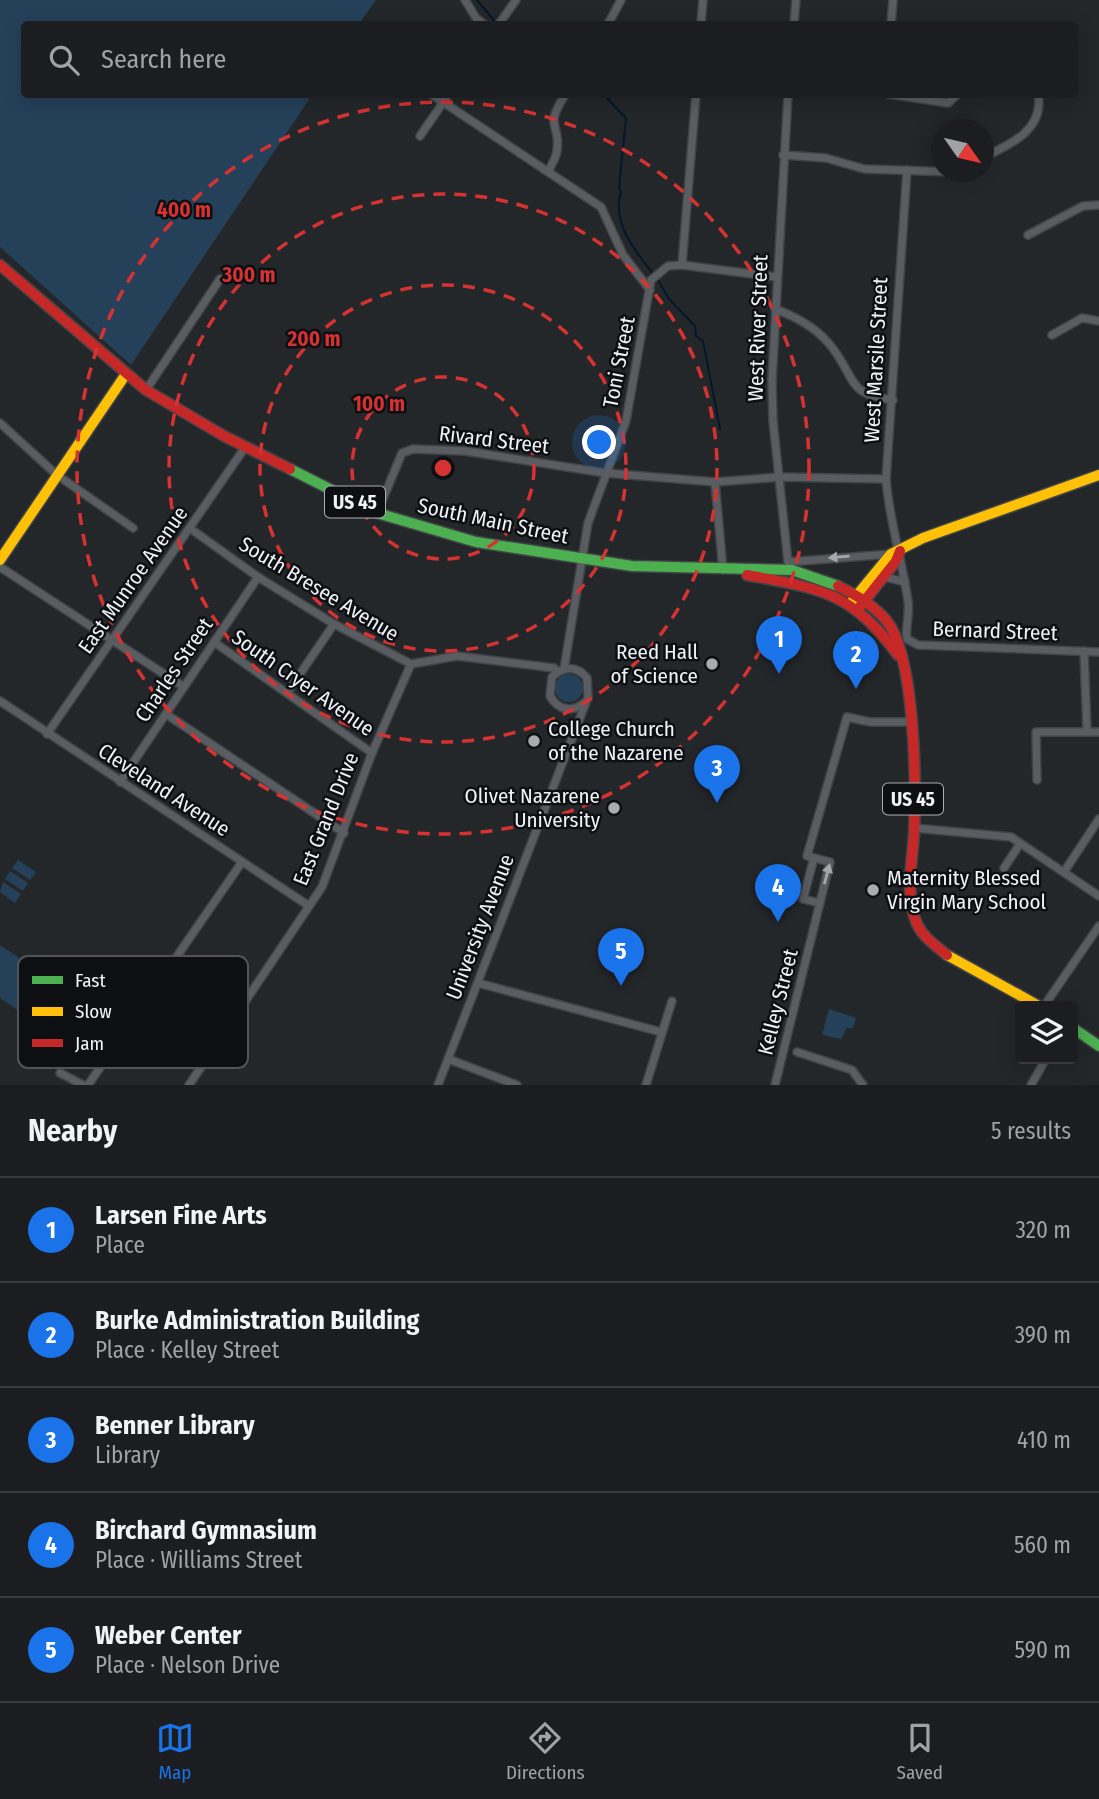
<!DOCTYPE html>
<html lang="en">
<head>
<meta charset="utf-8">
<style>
	:root { --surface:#1b1d20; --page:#282a2d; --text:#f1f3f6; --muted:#a0a2a5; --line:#393b3e; --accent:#1a73e8 }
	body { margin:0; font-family:"Fira Sans Condensed",sans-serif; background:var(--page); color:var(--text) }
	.controls { position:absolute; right:21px; bottom:21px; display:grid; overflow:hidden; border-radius:7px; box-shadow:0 4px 18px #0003 }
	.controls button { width:63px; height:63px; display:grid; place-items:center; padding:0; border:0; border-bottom:2px solid var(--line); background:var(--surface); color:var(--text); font:35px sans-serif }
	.compass { position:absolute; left:931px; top:119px; width:63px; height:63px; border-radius:50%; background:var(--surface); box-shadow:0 4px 18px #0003; rotate:124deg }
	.you { position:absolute; left:600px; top:443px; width:24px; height:24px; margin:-18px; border:5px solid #fff; border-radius:50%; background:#1a73e8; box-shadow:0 0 0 10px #1a73e833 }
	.badge { display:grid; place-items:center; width:46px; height:46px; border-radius:50%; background:var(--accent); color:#fff; font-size:23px; font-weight:700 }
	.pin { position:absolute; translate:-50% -58px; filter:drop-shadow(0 2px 4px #0008) }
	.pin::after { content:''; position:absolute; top:37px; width:24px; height:21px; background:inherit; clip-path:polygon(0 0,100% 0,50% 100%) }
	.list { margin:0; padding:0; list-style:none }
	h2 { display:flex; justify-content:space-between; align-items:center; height:91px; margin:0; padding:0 28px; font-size:30px }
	h2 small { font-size:23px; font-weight:400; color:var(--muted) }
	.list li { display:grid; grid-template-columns:46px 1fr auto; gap:21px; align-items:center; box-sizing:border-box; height:105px; padding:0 28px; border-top:2px solid var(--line) }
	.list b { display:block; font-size:26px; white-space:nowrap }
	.list p { margin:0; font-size:23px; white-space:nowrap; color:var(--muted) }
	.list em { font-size:23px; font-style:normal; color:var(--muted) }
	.icon { flex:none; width:38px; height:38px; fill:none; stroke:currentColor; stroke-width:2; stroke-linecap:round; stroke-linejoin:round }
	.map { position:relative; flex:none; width:1099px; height:1085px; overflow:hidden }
	.search { position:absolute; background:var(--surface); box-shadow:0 4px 18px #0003; left:21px; right:21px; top:21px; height:77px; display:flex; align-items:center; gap:18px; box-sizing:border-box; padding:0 24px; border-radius:7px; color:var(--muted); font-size:26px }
	.sheet { height:616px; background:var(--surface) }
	nav { display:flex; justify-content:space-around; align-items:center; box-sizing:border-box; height:98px; border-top:2px solid var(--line); background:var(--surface); font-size:19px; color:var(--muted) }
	nav a { display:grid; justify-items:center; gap:4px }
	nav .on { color:var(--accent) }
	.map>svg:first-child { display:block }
</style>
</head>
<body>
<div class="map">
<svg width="1099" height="1085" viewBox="0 0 1099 1085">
	<rect width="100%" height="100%" fill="#24272a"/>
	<!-- green -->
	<g fill="#25415a">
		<path d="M0 0H376L359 24H24V94L312 95 131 365 0 247Z"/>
		<circle cx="569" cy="688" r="14"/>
		<path d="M18 860 36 872 30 880 12 868Z"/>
		<path d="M10 871 28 883 23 891 5 879Z"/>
		<path d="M3 882 21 894 15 903 0 892Z"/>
		<path d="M0 945 60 985 35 1022 0 998Z"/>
		<path d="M829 1009 856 1018 853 1028H847L841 1039 822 1035Z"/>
	</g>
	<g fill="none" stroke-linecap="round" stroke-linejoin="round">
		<!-- stream -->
		<g stroke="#03172a" stroke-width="2">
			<path d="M477 0 497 24"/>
			<path d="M603 94 626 118 619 187 621 192C611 223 636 252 654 275"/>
			<path d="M658 280 669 299 695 326 696 336 703 341 720 429"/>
		</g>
		<defs>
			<g id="street">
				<path d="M465 0 476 18 484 24"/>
				<path d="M499 24 516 0"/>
				<path d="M608 24 621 0"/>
				<path d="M701 24 703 0"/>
				<path d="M794 24 796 0"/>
				<path d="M891 24 893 0"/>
				<path d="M431 94 601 207 623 255 650 290"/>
				<path d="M788 94 772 381 773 421 788 562 792 570"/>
				<path d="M888 94 948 103 958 94"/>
				<path d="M420 136 449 94"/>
				<path d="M783 155 826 158 864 169 954 172"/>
				<path d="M984 157C1009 145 1045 130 1038 94"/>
				<path d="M907 170 886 479C889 520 902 559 908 601 910 614 905 627 907 639L918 645 1099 652"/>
				<path d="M548 172C551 165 557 157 557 150 561 122 543 129 565 95"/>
				<path d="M1028 235 1083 206 1099 205"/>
				<path d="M682 265 696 94"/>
				<path d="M775 309C797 317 820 330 834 350 857 382 848 394 893 400"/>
				<path d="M1052 335 1082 318 1099 321"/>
				<path d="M146 390 220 279"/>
				<path d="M0 423 57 475 133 528"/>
				<path d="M715 482 723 570"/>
				<path d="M377 513 402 453 413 449 465 451 605 473 715 482 780 477 886 479"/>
				<path d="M191 529 258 577 334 624 411 664 457 656 554 668 557 672"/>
				<path d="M788 562 891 554"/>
				<path d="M0 567 184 687"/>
				<path d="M885 577 905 582"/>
				<path d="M214 642 372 753"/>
				<path d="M1084 651 1087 731"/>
				<path d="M564 669 588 523 626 421 651 280 668 266 682 265 776 277"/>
				<path d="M287 693 334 624"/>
				<path d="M0 701 309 906"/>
				<path d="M166 714 344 833"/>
				<path d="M47 734 246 446"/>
				<path d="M1037 780 1036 732H1099"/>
				<path d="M120 782 258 577"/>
				<path d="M914 828 1011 837 1099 896"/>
				<path d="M814 858 803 899 820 903"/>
				<path d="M1004 868 1020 844"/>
				<path d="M1064 872 1099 819"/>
				<path d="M478 983 661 1032"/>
				<path d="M1044 1006 1099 926"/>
				<path d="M797 1052 852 1070 863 1085"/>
				<path d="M448 1059 517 1085"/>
				<path d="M60 1073 83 1085"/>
				<path d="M88 1085 242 862"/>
				<path d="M189 1085 322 887 372 753 411 664"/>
				<path d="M438 1085 588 697 587 678C577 666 564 665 552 677L550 696C558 710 571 713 584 703"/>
				<path d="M646 1085 672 1001"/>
				<path d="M775 1085 830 862 807 856 847 717 870 722H912"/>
				<path d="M1031 1085 1046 1059"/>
			</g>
			<g id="fast">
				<path d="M290 469 377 513 476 542 632 566 792 570 838 586"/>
				<path d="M1073 1028 1099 1046"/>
			</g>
			<g id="slow">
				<path d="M0 560 126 374"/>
				<path d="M853 600 891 554 923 538 1099 475"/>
				<path d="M947 955 1039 1006"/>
			</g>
			<g id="jam">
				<path d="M0 265 146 390 224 436 290 469"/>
				<path d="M747 575C822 589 850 591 898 655"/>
				<path d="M838 586C856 595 872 604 886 620 916 656 916 786 914 834 912 864 905 897 917 924 923 937 936 946 947 955"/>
				<path d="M858 609 896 561 900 551"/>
			</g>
		</defs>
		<!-- street casing -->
		<use href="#street" stroke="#414446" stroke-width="10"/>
		<!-- fast casing -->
		<use href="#fast" stroke="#414446" stroke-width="13"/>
		<!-- slow casing -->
		<use href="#slow" stroke="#414446" stroke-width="13"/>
		<!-- jam casing -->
		<use href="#jam" stroke="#414446" stroke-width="13"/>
		<!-- street -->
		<use href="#street" stroke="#595d61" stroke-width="7"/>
		<!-- fast -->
		<use href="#fast" stroke="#4caf50" stroke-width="10"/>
		<!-- slow -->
		<use href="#slow" stroke="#ffc107" stroke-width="10"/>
		<!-- jam -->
		<use href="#jam" stroke="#c62828" stroke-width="10"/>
	</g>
	<!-- one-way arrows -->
	<defs><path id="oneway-solid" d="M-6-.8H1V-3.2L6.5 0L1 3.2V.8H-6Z" transform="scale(1.75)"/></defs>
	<g fill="#a4a8ac">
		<use href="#oneway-solid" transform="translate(839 557) rotate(175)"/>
		<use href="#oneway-solid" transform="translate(827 874) rotate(-75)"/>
	</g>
	<!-- distance rings -->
	<g fill="none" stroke="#d73232" stroke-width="3.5" stroke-dasharray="12 9">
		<circle cx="443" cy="468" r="91"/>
		<circle cx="443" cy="468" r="183"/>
		<circle cx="443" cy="468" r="274"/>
		<circle cx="443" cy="468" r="366"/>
	</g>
	<!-- markers -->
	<g fill="#a8acaf" stroke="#0d0f12" stroke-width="2.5">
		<circle cx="712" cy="664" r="7"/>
		<circle cx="534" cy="741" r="7"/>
		<circle cx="614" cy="808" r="7"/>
		<circle cx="873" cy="890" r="7"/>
	</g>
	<g text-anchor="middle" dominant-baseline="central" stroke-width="5" stroke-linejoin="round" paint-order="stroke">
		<!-- shield labels -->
		<g fill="#0d0f12" stroke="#abafb2" stroke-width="2">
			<rect x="325" y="486.5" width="60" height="31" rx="5"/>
			<rect x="883" y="783.5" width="60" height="31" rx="5"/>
		</g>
		<g font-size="19" font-weight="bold" fill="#eff3f7">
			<text x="355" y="502">US 45</text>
			<text x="913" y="799">US 45</text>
		</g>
		<!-- street labels -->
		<g font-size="21" fill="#eff3f7" stroke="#0d0f12">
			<text transform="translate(758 328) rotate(-88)">West River Street</text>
			<text transform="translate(876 360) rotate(-87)">West Marsile Street</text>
			<text transform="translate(619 362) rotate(-79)">Toni Street</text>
			<text transform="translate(494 440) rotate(7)">Rivard Street</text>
			<text transform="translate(493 521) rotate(12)">South Main Street</text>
			<text transform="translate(133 580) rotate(-55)">East Munroe Avenue</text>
			<text transform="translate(319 589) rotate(31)">South Bresee Avenue</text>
			<text transform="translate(995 631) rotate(2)">Bernard Street</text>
			<text transform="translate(174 670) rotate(-56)">Charles Street</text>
			<text transform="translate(303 683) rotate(35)">South Cryer Avenue</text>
			<text transform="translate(164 790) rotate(33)">Cleveland Avenue</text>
			<text transform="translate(326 819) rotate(-68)">East Grand Drive</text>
			<text transform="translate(480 927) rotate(-69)">University Avenue</text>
			<text transform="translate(778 1002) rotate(-76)">Kelley Street</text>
		</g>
		<!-- poi labels -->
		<g font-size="21" fill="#eff3f7" stroke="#0d0f12" text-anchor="end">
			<text x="698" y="652">Reed Hall<tspan x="698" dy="24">of Science</tspan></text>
			<text x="548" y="729" text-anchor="start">College Church<tspan x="548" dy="24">of the Nazarene</tspan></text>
			<text x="600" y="796">Olivet Nazarene<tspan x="600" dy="24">University</tspan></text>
			<text x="887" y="878" text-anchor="start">Maternity Blessed<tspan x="887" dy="24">Virgin Mary School</tspan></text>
		</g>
	</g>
	<!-- legend -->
	<rect x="18" y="956" width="230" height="112" rx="10" fill="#0d0f12" stroke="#515357" stroke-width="2"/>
	<rect x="32" y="976" width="31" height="8" fill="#4caf50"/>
	<rect x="32" y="1007" width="31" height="9" fill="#ffc107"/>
	<rect x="32" y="1039" width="31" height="8" fill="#c62828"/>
	<g font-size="19" fill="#eff3f7">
		<text x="75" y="987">Fast</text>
		<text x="75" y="1018">Slow</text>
		<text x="75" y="1050">Jam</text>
	</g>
	<circle cx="443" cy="468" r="10" fill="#d73232" stroke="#0d0f12" stroke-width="3.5"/>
	<g font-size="21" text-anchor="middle" font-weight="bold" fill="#d73232" stroke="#0d0f12" stroke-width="5" stroke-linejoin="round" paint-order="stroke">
		<text x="184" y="217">400 m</text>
		<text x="249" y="282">300 m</text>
		<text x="314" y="346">200 m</text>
		<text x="379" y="411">100 m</text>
	</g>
</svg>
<div class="controls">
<button><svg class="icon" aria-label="layers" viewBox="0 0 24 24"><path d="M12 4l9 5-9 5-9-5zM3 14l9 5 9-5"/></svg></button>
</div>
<svg class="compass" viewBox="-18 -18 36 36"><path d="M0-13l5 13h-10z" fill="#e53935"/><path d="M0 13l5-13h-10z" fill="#a0a2a5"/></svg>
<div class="you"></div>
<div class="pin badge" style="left:779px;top:674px">1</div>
<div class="pin badge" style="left:856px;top:689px">2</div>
<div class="pin badge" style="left:717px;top:803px">3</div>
<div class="pin badge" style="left:778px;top:922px">4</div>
<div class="pin badge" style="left:621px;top:986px">5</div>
<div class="search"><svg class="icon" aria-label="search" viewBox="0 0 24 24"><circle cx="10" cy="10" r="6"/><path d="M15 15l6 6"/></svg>Search here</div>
</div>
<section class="sheet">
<h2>Nearby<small>5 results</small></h2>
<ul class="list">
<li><span class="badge">1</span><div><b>Larsen Fine Arts</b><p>Place</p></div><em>320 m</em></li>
<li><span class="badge">2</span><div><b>Burke Administration Building</b><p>Place · Kelley Street</p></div><em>390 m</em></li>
<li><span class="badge">3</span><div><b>Benner Library</b><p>Library</p></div><em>410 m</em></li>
<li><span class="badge">4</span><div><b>Birchard Gymnasium</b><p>Place · Williams Street</p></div><em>560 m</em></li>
<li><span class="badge">5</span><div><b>Weber Center</b><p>Place · Nelson Drive</p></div><em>590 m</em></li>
</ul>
</section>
<nav>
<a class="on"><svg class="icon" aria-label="map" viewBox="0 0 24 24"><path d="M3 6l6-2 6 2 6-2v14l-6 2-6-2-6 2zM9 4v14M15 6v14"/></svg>Map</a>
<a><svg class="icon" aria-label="directions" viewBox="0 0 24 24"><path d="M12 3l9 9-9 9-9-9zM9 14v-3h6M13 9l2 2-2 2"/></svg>Directions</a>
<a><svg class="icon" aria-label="saved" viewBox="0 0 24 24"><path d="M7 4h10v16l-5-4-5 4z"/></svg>Saved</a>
</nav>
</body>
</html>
